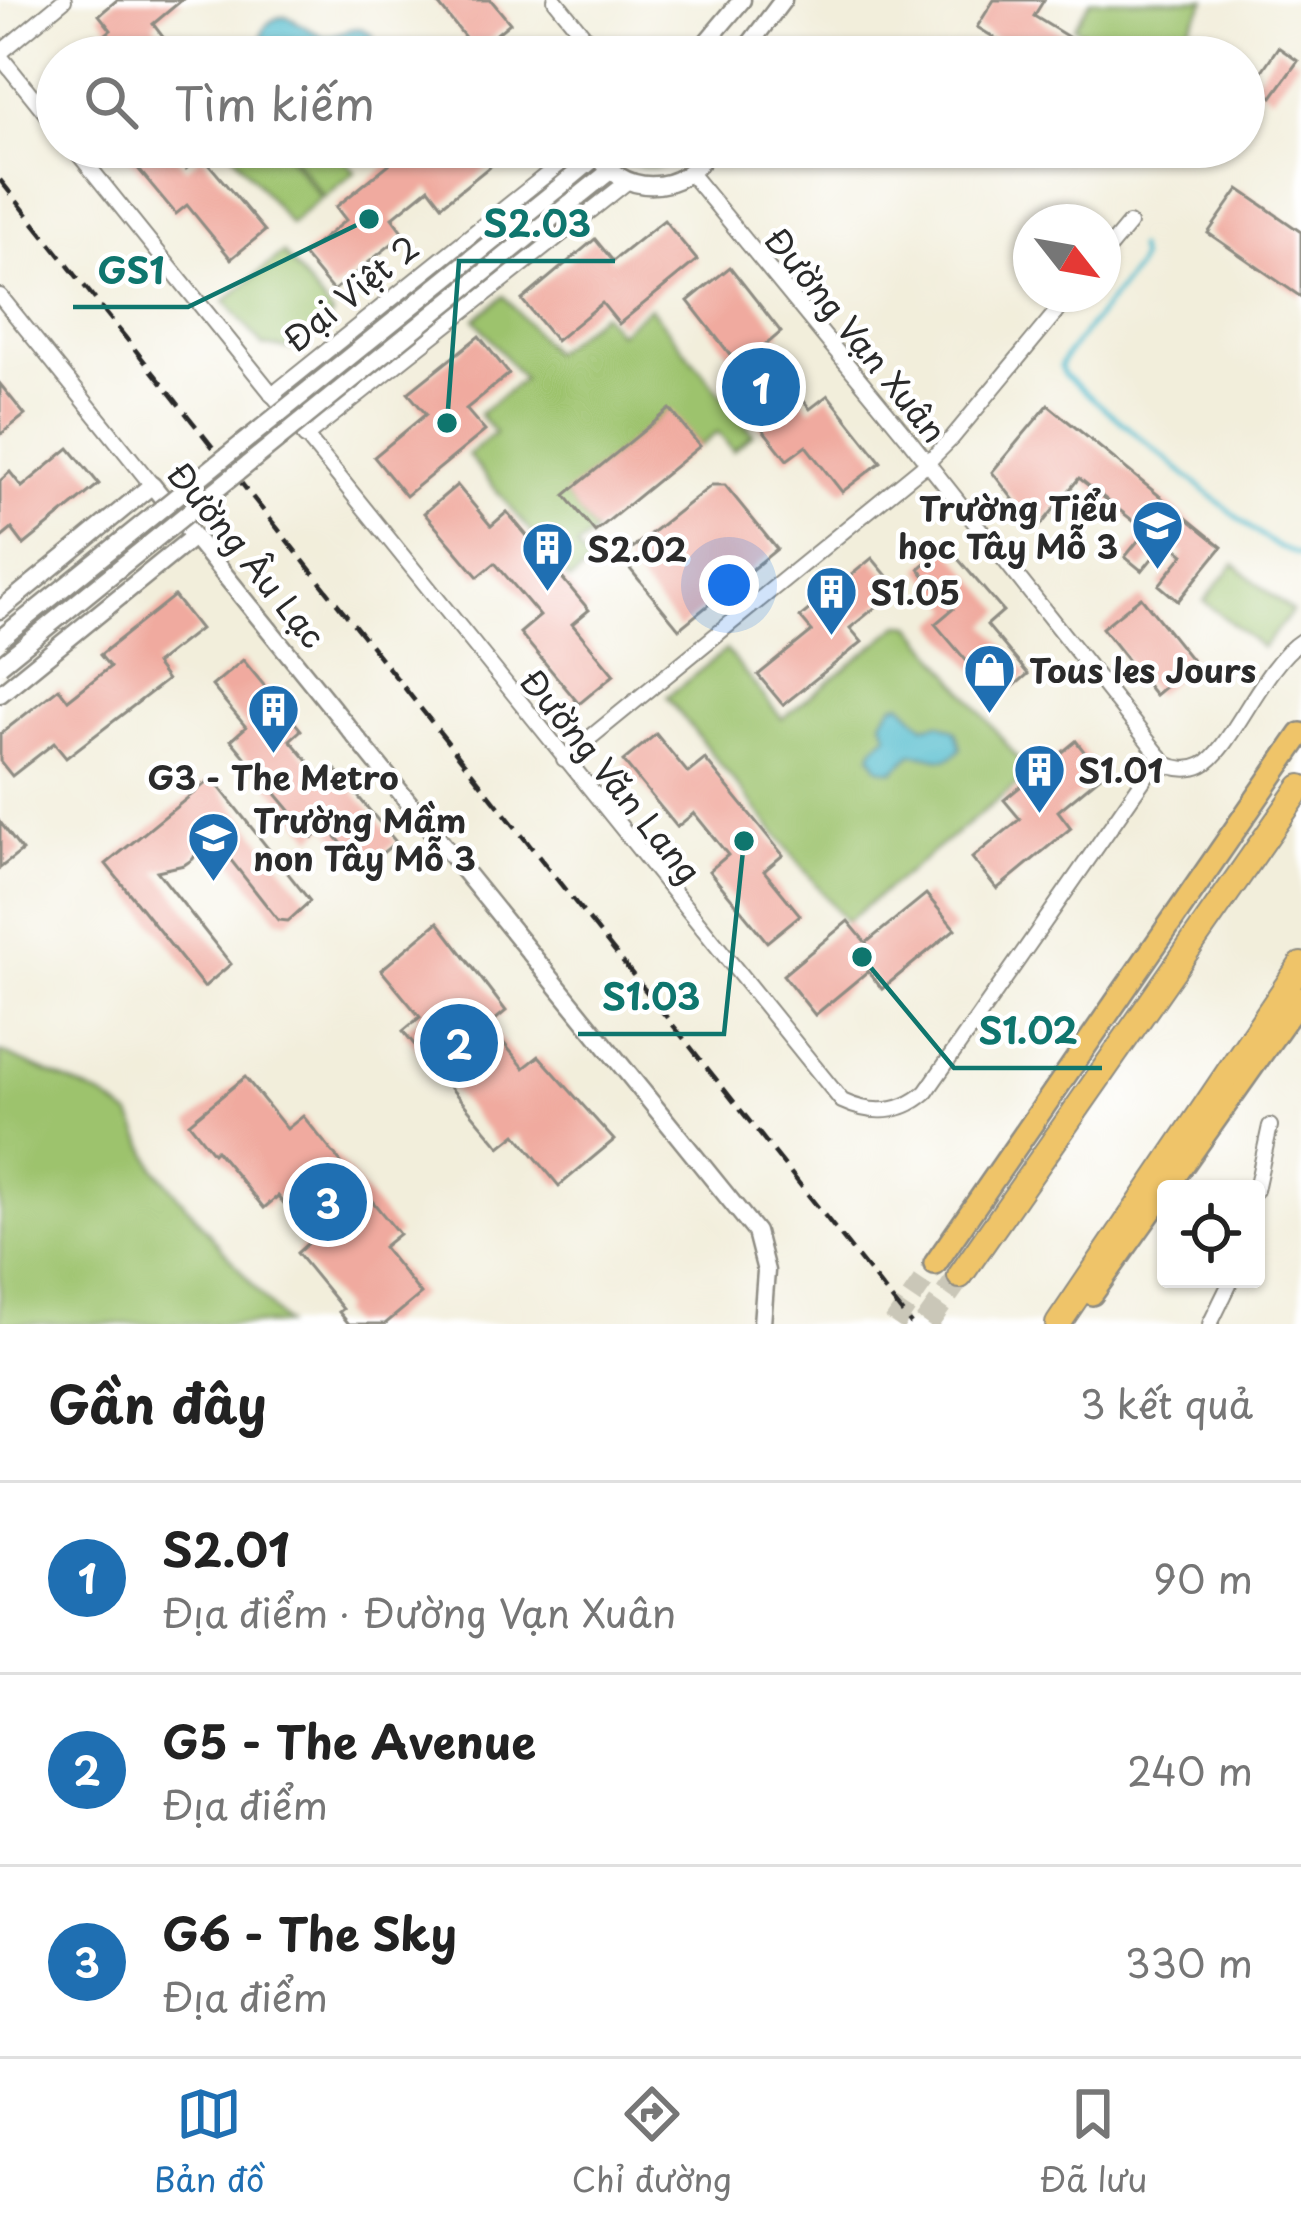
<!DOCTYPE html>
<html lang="vi">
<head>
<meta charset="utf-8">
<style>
	:root { --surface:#fff; --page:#f2f2f2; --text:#222; --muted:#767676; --line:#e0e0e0; --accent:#1f6fb2 }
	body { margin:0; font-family:"Playpen Sans",sans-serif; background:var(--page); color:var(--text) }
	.controls { position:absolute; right:36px; bottom:36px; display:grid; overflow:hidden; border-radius:12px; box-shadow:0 3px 9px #0004 }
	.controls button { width:108px; height:108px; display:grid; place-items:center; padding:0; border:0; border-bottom:3px solid var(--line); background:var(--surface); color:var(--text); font:60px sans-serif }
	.compass { position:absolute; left:1013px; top:204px; width:108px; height:108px; border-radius:50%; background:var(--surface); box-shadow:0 3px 9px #0004; rotate:121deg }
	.you { position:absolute; left:729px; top:585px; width:42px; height:42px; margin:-30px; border:9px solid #fff; border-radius:50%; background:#1a73e8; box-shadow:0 0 0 18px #1a73e833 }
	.badge { display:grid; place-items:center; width:78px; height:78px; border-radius:50%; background:var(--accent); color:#fff; font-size:39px; font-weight:700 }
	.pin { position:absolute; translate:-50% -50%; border:6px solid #fff; box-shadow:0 3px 12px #0006 }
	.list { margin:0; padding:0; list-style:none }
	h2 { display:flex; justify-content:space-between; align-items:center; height:156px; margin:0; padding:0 48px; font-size:51px }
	h2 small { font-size:39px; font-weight:400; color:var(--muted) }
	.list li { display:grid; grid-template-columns:78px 1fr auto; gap:36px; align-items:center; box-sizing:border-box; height:192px; padding:0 48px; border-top:3px solid var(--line) }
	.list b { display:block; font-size:45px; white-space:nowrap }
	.list p { margin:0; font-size:39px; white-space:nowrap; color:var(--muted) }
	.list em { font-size:39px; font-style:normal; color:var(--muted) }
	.icon { flex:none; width:66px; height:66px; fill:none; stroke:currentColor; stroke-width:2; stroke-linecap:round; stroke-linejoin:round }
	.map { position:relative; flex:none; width:1301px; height:1324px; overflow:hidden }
	.search { position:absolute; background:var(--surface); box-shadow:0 3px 9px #0004; left:36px; right:36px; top:36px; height:132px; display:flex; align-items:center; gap:30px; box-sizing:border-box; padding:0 42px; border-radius:66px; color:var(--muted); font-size:45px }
	.sheet { height:732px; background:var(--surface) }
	nav { display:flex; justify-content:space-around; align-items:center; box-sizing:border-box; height:168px; border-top:3px solid var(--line); background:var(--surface); font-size:33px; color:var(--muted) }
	nav a { display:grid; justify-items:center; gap:6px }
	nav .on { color:var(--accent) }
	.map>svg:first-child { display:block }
</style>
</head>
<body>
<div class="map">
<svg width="1301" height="1324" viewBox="0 0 1301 1324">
	<rect width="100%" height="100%" fill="#fff"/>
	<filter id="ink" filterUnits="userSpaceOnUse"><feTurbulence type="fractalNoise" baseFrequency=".00833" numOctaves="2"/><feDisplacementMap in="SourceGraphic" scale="24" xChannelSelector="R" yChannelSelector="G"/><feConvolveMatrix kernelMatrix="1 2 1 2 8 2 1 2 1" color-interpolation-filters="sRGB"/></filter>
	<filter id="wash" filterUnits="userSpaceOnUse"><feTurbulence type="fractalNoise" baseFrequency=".004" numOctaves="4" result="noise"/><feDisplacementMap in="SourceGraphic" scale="48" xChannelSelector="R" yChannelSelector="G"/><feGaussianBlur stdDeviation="2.7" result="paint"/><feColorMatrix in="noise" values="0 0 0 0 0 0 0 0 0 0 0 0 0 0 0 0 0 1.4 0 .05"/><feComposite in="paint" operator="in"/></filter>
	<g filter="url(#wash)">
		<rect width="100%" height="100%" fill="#f2eedb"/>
		<!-- green -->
		<g fill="#9dc36d" stroke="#64774c" stroke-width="3">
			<path d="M1091 0H1206L1171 57H1122L1074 27Z"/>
			<path d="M228 147H281L321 198 290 224Z"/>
			<path d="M285 147H335L355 172 324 197Z"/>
			<path d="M614 147H690C668 174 636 174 614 147Z"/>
			<path d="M283 253 333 315 292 349 263 346 225 301Z"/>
			<path d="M504 296 552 353 602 313 618 333 650 307 753 434 733 451 718 432 700 446 669 410 566 495 595 532 577 548 590 565 570 581 468 455 495 433 479 414 523 379 475 319Z"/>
			<path d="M1234 564 1292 612 1262 648 1204 601Z"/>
			<path d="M901 624 912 625 1030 774 846 922 667 697 726 650 782 719Z"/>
			<path d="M0 1052 100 1095 131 1116 155 1168 285 1324H0Z"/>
		</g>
		<!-- water -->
		<g fill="#51bccd" stroke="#3e747c" stroke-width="3">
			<path d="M286 16 324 37C344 35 356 19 373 36V54L266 57C256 37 263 19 286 16Z"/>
			<path d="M901 703 924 726 939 723 956 731 961 748C946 769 932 753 912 754L893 771 879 768 871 755 874 747 888 735 882 720 893 705Z"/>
		</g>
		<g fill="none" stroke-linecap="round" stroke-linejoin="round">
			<!-- stream -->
			<path stroke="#51bccd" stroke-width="4.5" d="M1137 247 1140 258 1136 268 1067 354 1060 366 1063 374 1254 531 1279 548 1301 556"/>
		</g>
		<g id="blocks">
			<!-- building -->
			<g fill="#f0aa9f">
				<path d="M117 0H182L153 24 166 41 147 57H78L111 30 99 15Z"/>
				<path d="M435 0H491L510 23 476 51Z"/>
				<path d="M994 0H1044L1034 16 1101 57H1026L977 27Z"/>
				<path d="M1278 47 1298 61 1272 97 1253 84Z"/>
				<path d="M120 147H168L186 169 202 156 265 231 231 259 187 205 176 214Z"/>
				<path d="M410 147H514L442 205 429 188 392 218 404 234 333 291 303 255 346 220 336 207Z"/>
				<path d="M1239 189 1301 232V297L1208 233Z"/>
				<path d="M664 220 697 260 619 324 602 303 556 341 522 300 595 239 613 261Z"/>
				<path d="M730 267 781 332 762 348 810 409 828 395 881 462 842 492 806 446 787 460 723 379 739 366 688 301Z"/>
				<path d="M479 336 509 374 466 409 485 431 406 496 374 457 426 414 408 393Z"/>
				<path d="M0 384 25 415 0 435Z"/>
				<path d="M1048 405 1222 547 1178 601 1159 585 1184 554 1167 540 1142 571 1125 557 1146 531 1079 478 1037 530 992 472Z"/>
				<path d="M670 409 700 446 595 532 565 495Z"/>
				<path d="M69 448 99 484 24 545 12 529 0 539V481L10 472 22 487Z"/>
				<path d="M457 485 491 526 507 512 589 610 572 624 614 675 579 704 520 633 540 616 495 563 478 577 424 513Z"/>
				<path d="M712 485H725L777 549 679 629 626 564 630 550Z"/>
				<path d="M946 545 1003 611 987 625 1028 674 999 699 935 624 953 609 919 569Z"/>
				<path d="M872 558 898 589 850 628 862 642 783 705 758 675 812 631 800 617Z"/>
				<path d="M174 596 200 629 155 664 167 680 66 758 54 743 12 776 0 761V734L59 688 68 700 110 667 100 655Z"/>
				<path d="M1141 597 1194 663 1155 695 1102 628Z"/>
				<path d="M243 660 301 730 290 740 324 780 336 770 396 842 363 869 327 826 313 838 231 740 246 727 212 686Z"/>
				<path d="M656 734 688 773 705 759 783 855 764 871 800 915 767 942 709 871 728 855 694 813 677 827 623 761Z"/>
				<path d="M1076 741 1102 775 1058 811 1071 828 997 889 972 858 1020 819 1004 800Z"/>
				<path d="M212 778 310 901 288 921 278 920 208 831 193 859 184 865 157 871 231 964 204 987 106 864Z"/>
				<path d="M0 822 22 851 0 868Z"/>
				<path d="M926 894 955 929 882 989 868 971 815 1015 783 975 848 921 866 943Z"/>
				<path d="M438 922 506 1011 489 1025 524 1068 539 1056 614 1140 559 1186 516 1134 500 1147 403 1031 420 1017 381 970Z"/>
				<path d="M245 1077 287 1129 303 1116 399 1234 383 1247 421 1294 385 1324H349L339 1312 343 1309 297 1253 313 1239 278 1196 264 1208 216 1150 213 1153 189 1123Z"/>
			</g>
		</g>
	</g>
	<g filter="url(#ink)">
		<use href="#blocks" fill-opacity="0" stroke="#8e8c83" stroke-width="3"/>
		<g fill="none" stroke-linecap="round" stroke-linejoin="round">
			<!-- primary-tunnel -->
			<path stroke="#cac7b8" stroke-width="21" stroke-dasharray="21 10" stroke-linecap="butt" d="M894 1324 935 1264"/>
			<!-- motorway-tunnel -->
			<path stroke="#cac7b8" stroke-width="24" stroke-dasharray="24 12" stroke-linecap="butt" d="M926 1324 960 1276"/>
			<defs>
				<g id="minor">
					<path d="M555 0 601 57"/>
					<path d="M0 53 64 0"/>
					<path d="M0 56 57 127"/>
					<path d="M73 147 842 1101C872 1115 901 1114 926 1092L1160 756"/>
					<path d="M690 173 907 437 1166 764C1176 769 1190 771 1202 765 1230 752 1263 665 1301 641"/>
					<path d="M1103 255 1129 224"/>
					<path d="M0 296 152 485"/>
					<path d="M272 395 581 147"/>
					<path d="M305 437 627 182"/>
					<path d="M564 759 927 463 952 438 1071 294"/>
					<path d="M1256 1190 1270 1126"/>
					<path d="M1210 1324 1232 1279"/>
				</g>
				<g id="tertiary">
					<path d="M694 57 742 0"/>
					<path d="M740 57 783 0"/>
					<path d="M593 147C618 198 685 198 710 147"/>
					<path d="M556 190 597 156"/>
					<path d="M569 204 610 171"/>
					<path d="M0 610 152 485 756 1232 766 1271 762 1324"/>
					<path d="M0 694 193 537"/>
				</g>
				<g id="primary">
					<path d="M1166 1189 1301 998"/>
					<path d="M935 1264 1301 734"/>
					<path d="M1092 1294 1166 1190"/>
				</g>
				<g id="motorway">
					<path d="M960 1276 1301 787"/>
					<path d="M1058 1324 1301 965"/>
				</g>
			</defs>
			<!-- minor casing -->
			<use href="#minor" stroke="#8e8c83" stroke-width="18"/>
			<!-- tertiary casing -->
			<use href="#tertiary" stroke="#8e8c83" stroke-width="21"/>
			<!-- primary casing -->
			<use href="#primary" stroke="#8e8c83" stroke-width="26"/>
			<!-- motorway casing -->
			<use href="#motorway" stroke="#8e8c83" stroke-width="28"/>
			<!-- minor -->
			<use href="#minor" stroke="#fff" stroke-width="14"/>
			<!-- tertiary -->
			<use href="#tertiary" stroke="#fff" stroke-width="16"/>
			<!-- primary -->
			<use href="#primary" stroke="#efc469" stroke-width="21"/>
			<!-- motorway -->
			<use href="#motorway" stroke="#efc469" stroke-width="24"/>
			<!-- rail -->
			<path stroke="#2b2b2b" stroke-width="4.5" stroke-dasharray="18 9" stroke-linecap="butt" d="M0 180 911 1324"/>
			<defs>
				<g id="tertiary-bridge">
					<path d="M0 639 556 190"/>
					<path d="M0 665 569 204"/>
				</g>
			</defs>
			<!-- tertiary-bridge casing -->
			<use href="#tertiary-bridge" stroke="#8e8c83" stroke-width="21" stroke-linecap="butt"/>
			<!-- tertiary-bridge -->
			<use href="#tertiary-bridge" stroke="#fff" stroke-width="16"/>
		</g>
	</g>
	<!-- icons -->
	<defs>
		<symbol id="school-pin" viewBox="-11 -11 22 30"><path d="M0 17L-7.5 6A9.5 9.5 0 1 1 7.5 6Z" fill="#1f6fb2" stroke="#fff"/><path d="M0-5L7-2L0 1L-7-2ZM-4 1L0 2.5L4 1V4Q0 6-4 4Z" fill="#fff"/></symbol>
		<symbol id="building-pin" viewBox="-11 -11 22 30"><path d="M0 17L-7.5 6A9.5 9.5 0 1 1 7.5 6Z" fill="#1f6fb2" stroke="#fff"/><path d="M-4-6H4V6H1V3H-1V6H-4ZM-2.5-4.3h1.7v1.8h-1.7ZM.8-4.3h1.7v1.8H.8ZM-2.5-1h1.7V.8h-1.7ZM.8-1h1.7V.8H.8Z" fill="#fff"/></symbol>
		<symbol id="shop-pin" viewBox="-11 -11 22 30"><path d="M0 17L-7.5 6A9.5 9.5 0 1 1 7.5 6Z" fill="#1f6fb2" stroke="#fff"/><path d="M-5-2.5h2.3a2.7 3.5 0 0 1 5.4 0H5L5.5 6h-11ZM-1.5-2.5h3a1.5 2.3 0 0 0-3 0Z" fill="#fff"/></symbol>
	</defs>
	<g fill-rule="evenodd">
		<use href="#school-pin" x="1128" y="496" width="59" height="81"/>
		<use href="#building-pin" x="518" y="518" width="59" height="81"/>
		<use href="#building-pin" x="802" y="562" width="59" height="81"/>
		<use href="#shop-pin" x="960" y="640" width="59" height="81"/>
		<use href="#building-pin" x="244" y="680" width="59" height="81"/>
		<use href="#building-pin" x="1010" y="740" width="59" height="81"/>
		<use href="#school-pin" x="184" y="808" width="59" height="81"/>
	</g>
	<g text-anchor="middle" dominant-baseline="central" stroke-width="9" stroke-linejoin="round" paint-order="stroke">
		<!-- street labels -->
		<g font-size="33" fill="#2b2b2b" stroke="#fff">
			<text transform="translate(350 292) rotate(-39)">Đại Việt 2</text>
			<text transform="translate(857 334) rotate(51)">Đường Vạn Xuân</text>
			<text transform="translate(248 554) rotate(51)">Đường Âu Lạc</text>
			<text transform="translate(612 775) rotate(51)">Đường Văn Lang</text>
		</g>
		<!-- poi labels -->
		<g font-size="33" font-weight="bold" fill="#2b2b2b" stroke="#fff" text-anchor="start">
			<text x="1118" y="507" text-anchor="end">Trường Tiểu<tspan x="1118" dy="38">học Tây Mỗ 3</tspan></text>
			<text x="587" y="548">S2.02</text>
			<text x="870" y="591">S1.05</text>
			<text x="1029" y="669">Tous les Jours</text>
			<text x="1078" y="769">S1.01</text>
			<text x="273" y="776" text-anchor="middle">G3 - The Metro</text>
			<text x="253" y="819">Trường Mầm<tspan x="253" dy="38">non Tây Mỗ 3</tspan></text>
		</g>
	</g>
	<!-- callouts -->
	<path fill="none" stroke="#0f766e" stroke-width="4.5" d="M447 423L459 261H615M369 219L188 307H73M744 841L724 1034H578M862 957L954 1068H1102"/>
	<g fill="#0f766e" stroke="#fff" stroke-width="4.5">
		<circle cx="447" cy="423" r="12"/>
		<circle cx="369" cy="219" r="12"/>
		<circle cx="744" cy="841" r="12"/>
		<circle cx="862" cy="957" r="12"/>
	</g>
	<g font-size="36" text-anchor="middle" font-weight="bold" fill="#0f766e" stroke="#fff" stroke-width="9" stroke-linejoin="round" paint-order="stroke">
		<text x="537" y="237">S2.03</text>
		<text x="131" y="284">GS1</text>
		<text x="651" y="1010">S1.03</text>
		<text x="1028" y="1044">S1.02</text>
	</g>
</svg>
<div class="controls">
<button><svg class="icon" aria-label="locate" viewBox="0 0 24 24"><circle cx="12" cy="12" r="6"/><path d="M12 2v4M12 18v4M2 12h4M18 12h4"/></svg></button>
</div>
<svg class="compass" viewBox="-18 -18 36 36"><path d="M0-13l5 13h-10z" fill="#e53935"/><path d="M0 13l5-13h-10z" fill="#767676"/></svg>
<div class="you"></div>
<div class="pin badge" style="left:761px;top:387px">1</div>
<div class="pin badge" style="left:459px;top:1043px">2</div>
<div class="pin badge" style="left:328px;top:1202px">3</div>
<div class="search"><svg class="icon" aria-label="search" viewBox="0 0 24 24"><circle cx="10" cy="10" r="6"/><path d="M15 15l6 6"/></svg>Tìm kiếm</div>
</div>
<section class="sheet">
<h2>Gần đây<small>3 kết quả</small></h2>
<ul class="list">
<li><span class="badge">1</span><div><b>S2.01</b><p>Địa điểm · Đường Vạn Xuân</p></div><em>90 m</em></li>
<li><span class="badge">2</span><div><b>G5 - The Avenue</b><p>Địa điểm</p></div><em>240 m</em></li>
<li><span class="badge">3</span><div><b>G6 - The Sky</b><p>Địa điểm</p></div><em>330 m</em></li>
</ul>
</section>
<nav>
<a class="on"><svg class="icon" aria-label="map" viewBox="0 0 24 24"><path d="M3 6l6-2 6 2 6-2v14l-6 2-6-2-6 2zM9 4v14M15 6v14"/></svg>Bản đồ</a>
<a><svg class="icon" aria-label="directions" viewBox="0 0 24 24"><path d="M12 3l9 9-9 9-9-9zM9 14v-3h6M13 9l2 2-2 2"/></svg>Chỉ đường</a>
<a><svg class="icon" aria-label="saved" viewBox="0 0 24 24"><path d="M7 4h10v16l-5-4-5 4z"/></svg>Đã lưu</a>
</nav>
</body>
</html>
